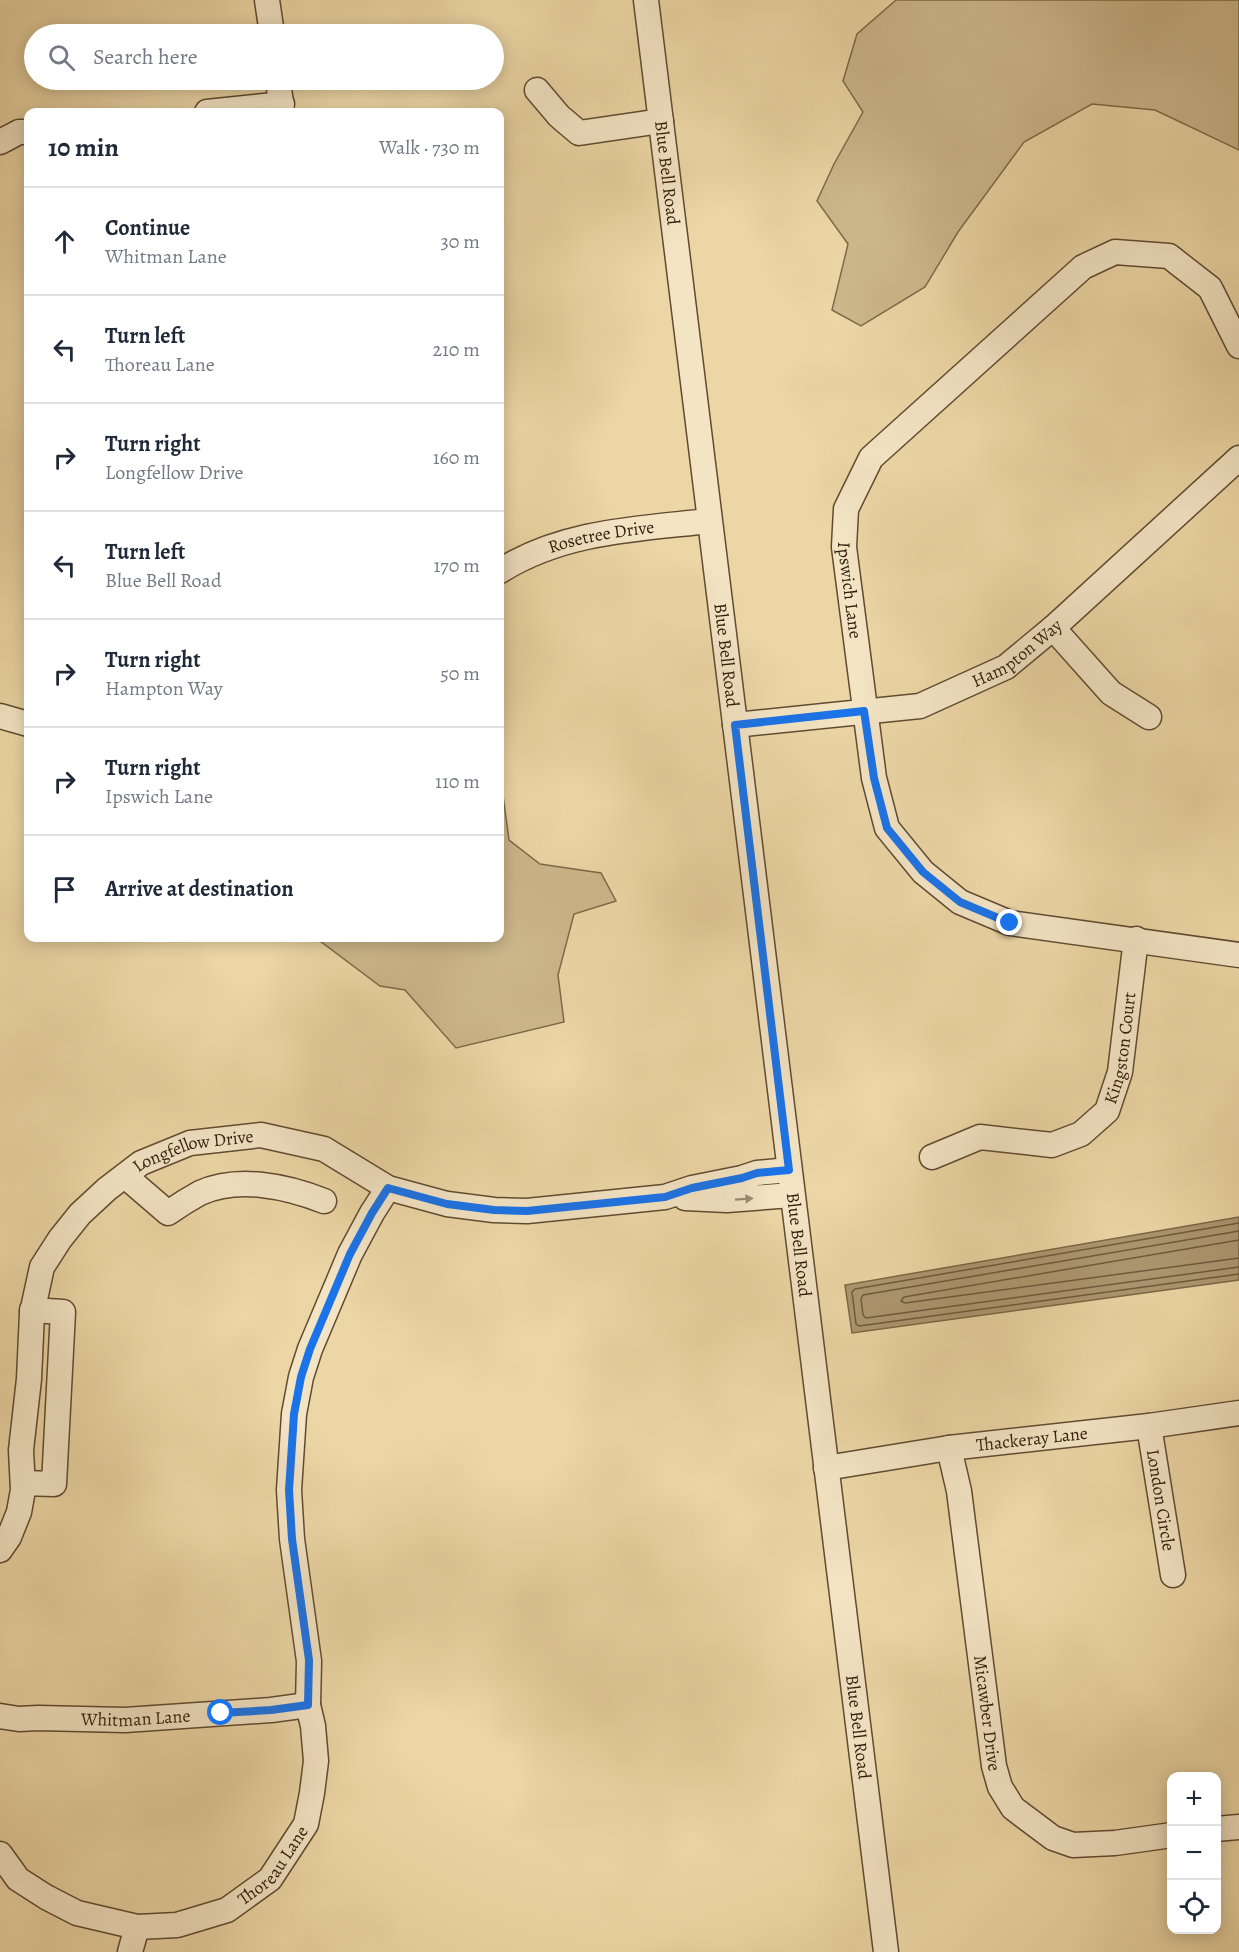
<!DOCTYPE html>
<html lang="en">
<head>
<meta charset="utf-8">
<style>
	:root { --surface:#fff; --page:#f2f2f3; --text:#1f2937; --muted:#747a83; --line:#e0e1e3 }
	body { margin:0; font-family:Alegreya,serif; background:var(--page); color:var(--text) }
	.controls { position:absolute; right:18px; bottom:18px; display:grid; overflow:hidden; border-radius:12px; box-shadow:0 3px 15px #0003 }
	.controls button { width:54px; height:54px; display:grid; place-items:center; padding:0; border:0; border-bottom:2px solid var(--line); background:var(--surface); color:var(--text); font:30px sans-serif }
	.stop { position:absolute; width:18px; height:18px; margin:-14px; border:4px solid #1a73e8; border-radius:50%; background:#fff }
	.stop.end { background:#1a73e8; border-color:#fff; box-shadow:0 2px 6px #0008 }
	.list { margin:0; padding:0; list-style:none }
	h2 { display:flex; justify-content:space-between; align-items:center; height:78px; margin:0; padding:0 24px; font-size:26px }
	h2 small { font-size:20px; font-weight:400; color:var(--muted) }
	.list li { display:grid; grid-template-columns:39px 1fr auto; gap:18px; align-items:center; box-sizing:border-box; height:108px; padding:0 24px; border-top:2px solid var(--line) }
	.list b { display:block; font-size:22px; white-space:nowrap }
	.list p { margin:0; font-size:20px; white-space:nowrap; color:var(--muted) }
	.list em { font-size:20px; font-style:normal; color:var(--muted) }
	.icon { flex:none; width:33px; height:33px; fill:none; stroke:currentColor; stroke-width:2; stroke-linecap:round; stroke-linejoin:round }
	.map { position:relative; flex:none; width:1239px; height:1952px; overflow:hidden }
	.search { position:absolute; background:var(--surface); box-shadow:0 3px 15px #0003; left:24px; top:24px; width:480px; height:66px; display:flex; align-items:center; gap:15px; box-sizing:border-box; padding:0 21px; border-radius:33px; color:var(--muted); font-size:22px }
	.panel { position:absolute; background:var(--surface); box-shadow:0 3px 15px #0003; left:24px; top:108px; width:480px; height:834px; border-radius:12px }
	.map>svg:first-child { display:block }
</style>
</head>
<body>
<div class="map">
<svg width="1239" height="1952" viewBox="0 0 1239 1952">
	<rect width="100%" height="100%" fill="#ecd6a5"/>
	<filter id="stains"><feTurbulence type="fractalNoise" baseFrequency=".00333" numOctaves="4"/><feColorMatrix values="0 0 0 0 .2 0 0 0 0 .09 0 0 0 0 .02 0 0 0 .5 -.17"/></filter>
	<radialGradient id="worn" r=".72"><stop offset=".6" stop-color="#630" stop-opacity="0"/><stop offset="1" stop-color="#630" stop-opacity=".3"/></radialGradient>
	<!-- green -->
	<g fill="#ccb78b" stroke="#7e6a4a" stroke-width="1.5">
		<path d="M896 0H1239V150L1155 110 1092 104 1024 142 958 232 925 287 861 326 832 310 848 244 817 201 834 164 863 112 843 81 857 34Z"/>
		<path d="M500 773 509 840 540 864 601 873 616 901 574 914 558 975 564 1022 456 1048 405 990 380 986 316 938H500Z"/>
	</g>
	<!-- water -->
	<path fill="#ac9770" stroke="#7b6647" stroke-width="1.5" d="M1239 1217V1280L852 1333 845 1285Z"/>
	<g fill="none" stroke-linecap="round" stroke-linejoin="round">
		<!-- shore -->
		<g stroke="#6e5a3d" stroke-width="1.5">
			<path d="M1239 1223 855 1289 852 1292 856 1324 859 1326 1239 1274"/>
			<path d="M1239 1231 863 1295 861 1299 863 1315 866 1318 1239 1267"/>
			<path d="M1239 1240 904 1297 901 1301 905 1303 1239 1258"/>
		</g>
		<defs>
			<g id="minor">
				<path d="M267 0 272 34"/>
				<path id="s1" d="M646 0 886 1952"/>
				<path d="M278 80 282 112"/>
				<path d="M537 90 559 116 579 133 661 121"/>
				<path d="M207 112 282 104"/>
				<path d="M0 142 19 132H28"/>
				<path id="s2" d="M1239 346 1210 288 1169 256 1115 252 1083 267 871 458 846 509 844 547 874 778 887 828 923 872 960 902 1010 923 1239 955"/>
				<path id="s3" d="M500 571C563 531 637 529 709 521"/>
				<path d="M1053 628 1111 693 1149 717"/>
				<path d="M0 716 28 724"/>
				<path id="s4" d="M735 725 920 706 1006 667 1053 628 1239 458"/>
				<path id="s5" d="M932 1157 980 1137 1052 1145 1081 1134 1107 1111 1120 1072 1136 939"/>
				<path d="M125 1176 168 1213C178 1206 189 1199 200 1193 238 1176 286 1186 324 1201"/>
				<path d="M685 1198 727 1200 792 1195"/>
				<path id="s6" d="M1149 1426 1173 1575"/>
				<path id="s7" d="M949 1448 959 1491 994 1766 1000 1787 1013 1808 1053 1838 1073 1845 1115 1843 1172 1835"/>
				<path id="s8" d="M826 1468 949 1448 1149 1426 1239 1413"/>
				<path d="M23 1483 54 1484 63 1312 32 1310"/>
				<path id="s9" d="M0 1550 9 1537 19 1512 23 1490 21 1450 29 1379 32 1313 42 1267 60 1239 80 1214 107 1189 141 1163 190 1143 261 1135 324 1149 388 1188 447 1204 494 1210 527 1211 665 1197 692 1188 742 1178 757 1173 789 1170"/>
				<path id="s10" d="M0 1716 19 1719 38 1718 125 1720 271 1710 308 1705"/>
				<path d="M1216 1829 1239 1827"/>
				<path id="s11" d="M0 1854 18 1879 46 1897 77 1913 137 1927 177 1925 227 1910 270 1879 306 1824 312 1793 316 1761 313 1726 308 1705 309 1661 292 1539 289 1490 294 1414 301 1377 310 1349 350 1254 372 1213 388 1188"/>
				<path d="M130 1952 137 1927"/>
			</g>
		</defs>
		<!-- minor casing -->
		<use href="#minor" stroke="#604b31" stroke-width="27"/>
		<!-- minor -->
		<use href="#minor" stroke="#f3e4c4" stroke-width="24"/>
	</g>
	<!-- one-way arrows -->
	<defs><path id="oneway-solid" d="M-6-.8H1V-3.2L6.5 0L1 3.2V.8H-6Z" transform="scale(1.5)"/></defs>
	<use fill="#9c8a70" href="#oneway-solid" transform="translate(744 1199) rotate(-4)"/>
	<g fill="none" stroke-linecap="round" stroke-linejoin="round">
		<!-- route -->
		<path stroke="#1a73e8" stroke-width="8" d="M221 1713 271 1710 308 1705 309 1660 292 1539 289 1490 294 1414 301 1377 310 1349 350 1254 372 1213 388 1188 447 1204 494 1210 527 1211 665 1197 692 1188 742 1178 757 1173 789 1170 735 725 864 711 874 778 887 828 923 872 960 902 1010 923"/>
	</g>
	<g text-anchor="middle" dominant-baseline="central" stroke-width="6" stroke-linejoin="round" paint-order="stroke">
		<!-- street labels -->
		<g font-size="18" fill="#311d0a" stroke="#f3e4c4">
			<text stroke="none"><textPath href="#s1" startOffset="174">Blue Bell Road</textPath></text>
			<text stroke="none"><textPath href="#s3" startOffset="108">Rosetree Drive</textPath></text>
			<text stroke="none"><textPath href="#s2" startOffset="630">Ipswich Lane</textPath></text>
			<text stroke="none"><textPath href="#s4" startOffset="297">Hampton Way</textPath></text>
			<text stroke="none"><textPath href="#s1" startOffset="660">Blue Bell Road</textPath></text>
			<text stroke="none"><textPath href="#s5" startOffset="255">Kingston Court</textPath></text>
			<text stroke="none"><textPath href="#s9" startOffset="489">Longfellow Drive</textPath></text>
			<text stroke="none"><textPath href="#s1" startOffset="1254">Blue Bell Road</textPath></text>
			<text stroke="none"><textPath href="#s8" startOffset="208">Thackeray Lane</textPath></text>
			<text stroke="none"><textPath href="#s6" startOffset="75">London Circle</textPath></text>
			<text stroke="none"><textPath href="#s7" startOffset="268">Micawber Drive</textPath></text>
			<text stroke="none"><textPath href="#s10" startOffset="136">Whitman Lane</textPath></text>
			<text stroke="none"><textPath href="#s1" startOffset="1740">Blue Bell Road</textPath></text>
			<text stroke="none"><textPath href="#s11" startOffset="318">Thoreau Lane</textPath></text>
		</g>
	</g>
	<rect width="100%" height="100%" filter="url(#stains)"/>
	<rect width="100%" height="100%" fill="url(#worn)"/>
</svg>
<div class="controls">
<button>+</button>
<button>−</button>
<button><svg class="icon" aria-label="locate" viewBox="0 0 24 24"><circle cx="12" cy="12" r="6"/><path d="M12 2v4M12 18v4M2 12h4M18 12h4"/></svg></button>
</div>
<div class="stop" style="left:221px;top:1713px"></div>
<div class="stop end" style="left:1010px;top:923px"></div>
<div class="search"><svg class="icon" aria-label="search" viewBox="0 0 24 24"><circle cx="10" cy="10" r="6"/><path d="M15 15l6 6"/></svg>Search here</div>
<section class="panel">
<h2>10 min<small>Walk · 730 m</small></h2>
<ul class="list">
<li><svg class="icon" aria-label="ahead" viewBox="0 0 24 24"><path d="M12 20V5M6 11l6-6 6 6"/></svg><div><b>Continue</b><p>Whitman Lane</p></div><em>30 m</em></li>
<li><svg class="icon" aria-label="left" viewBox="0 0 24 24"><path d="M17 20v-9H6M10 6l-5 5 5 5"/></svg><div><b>Turn left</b><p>Thoreau Lane</p></div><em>210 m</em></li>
<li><svg class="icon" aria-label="right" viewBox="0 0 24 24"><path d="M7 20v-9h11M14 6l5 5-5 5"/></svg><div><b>Turn right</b><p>Longfellow Drive</p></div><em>160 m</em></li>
<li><svg class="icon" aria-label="left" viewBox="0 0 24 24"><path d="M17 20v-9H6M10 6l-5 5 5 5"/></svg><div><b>Turn left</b><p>Blue Bell Road</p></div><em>170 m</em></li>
<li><svg class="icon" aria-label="right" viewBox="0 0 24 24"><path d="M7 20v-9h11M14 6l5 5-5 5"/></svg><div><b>Turn right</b><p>Hampton Way</p></div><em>50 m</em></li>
<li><svg class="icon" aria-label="right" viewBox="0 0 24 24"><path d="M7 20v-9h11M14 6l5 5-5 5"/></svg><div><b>Turn right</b><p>Ipswich Lane</p></div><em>110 m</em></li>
<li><svg class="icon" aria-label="arrive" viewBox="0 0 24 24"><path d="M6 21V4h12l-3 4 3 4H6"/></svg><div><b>Arrive at destination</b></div></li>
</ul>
</section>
</div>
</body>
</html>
